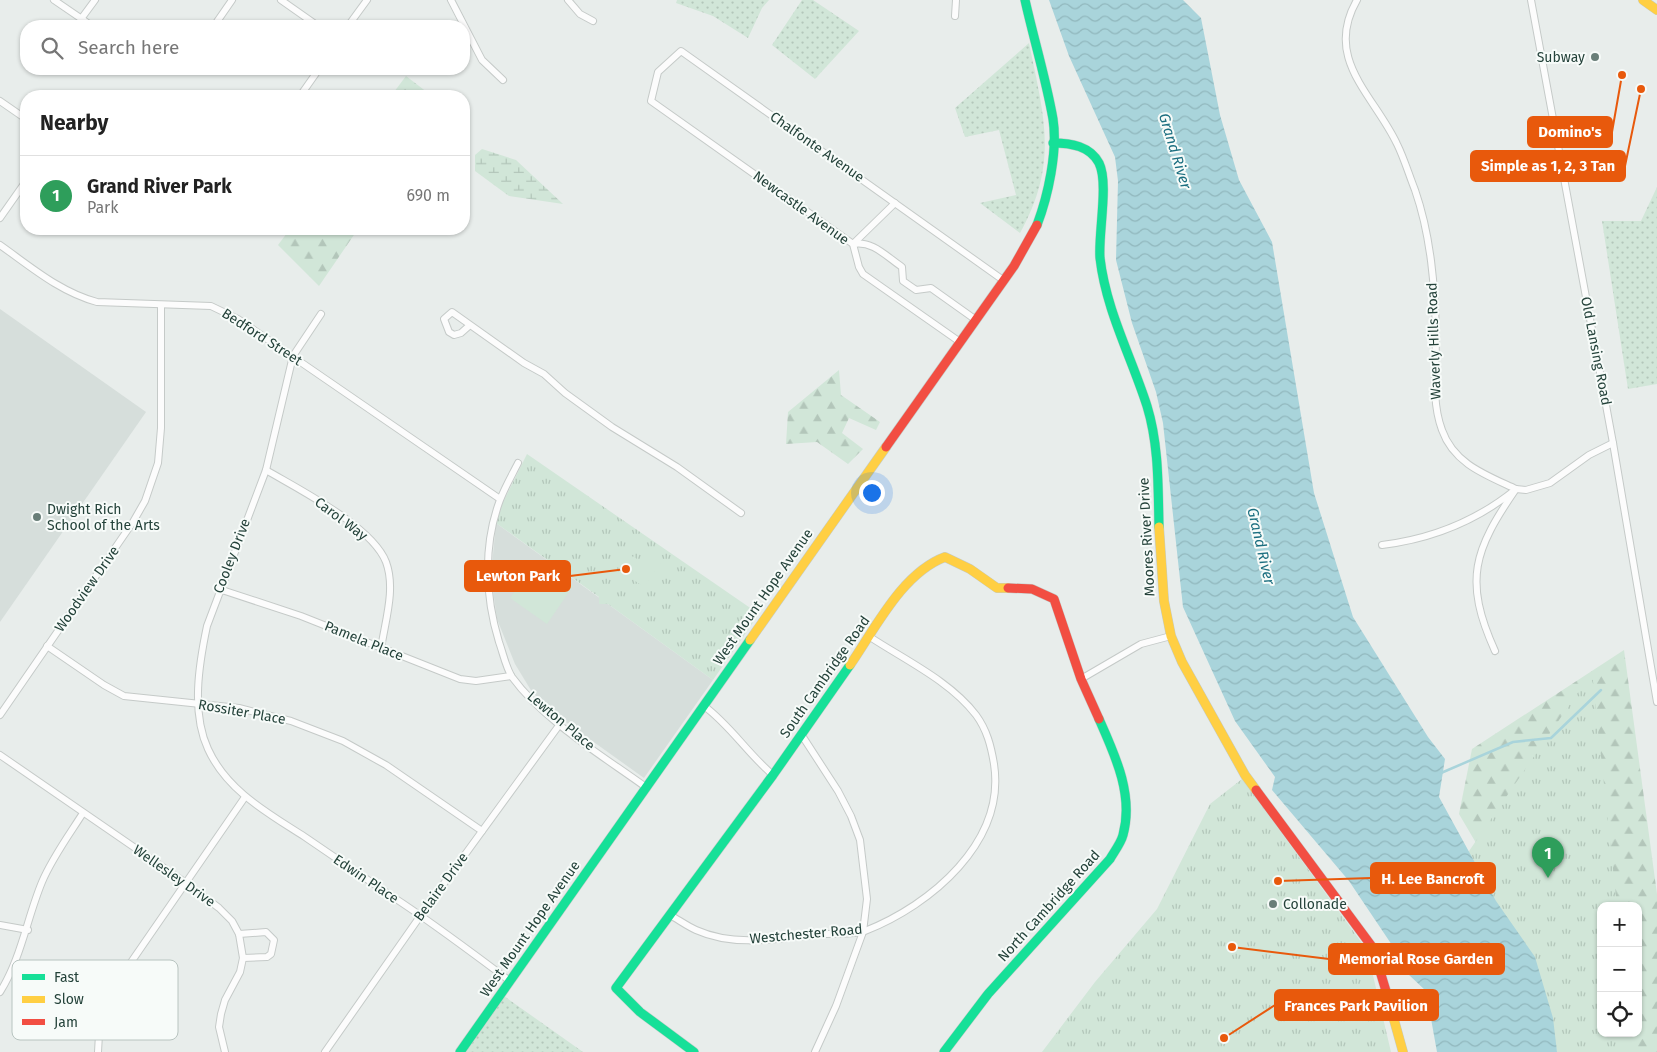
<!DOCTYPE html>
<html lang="en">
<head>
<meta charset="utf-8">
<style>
	:root { --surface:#fff; --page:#f2f2f2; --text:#222; --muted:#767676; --line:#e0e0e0; --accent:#d93025 }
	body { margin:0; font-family:"Fira Sans",sans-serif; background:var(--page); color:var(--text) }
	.controls { position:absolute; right:15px; bottom:15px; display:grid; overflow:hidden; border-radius:10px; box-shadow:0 1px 4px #0004 }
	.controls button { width:45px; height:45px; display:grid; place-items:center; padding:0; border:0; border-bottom:1px solid var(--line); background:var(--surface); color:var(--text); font:25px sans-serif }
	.you { position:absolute; left:871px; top:492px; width:18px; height:18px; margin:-12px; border:4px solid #fff; border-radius:50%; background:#1a73e8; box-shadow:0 0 0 8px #1a73e833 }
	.badge { display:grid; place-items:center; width:32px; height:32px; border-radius:50%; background:var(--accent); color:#fff; font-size:16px; font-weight:700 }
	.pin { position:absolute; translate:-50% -41px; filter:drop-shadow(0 1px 2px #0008) }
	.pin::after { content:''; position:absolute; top:26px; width:18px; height:15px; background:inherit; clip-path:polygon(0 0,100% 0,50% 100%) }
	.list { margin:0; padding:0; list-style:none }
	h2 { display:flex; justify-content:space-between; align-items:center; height:65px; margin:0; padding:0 20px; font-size:21px }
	h2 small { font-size:16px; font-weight:400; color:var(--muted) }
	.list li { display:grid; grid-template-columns:32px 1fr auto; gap:15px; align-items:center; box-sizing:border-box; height:80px; padding:0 20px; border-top:1px solid var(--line) }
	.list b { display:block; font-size:19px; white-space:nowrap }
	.list p { margin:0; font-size:16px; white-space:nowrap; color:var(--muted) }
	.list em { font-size:16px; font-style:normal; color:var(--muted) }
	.icon { flex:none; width:28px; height:28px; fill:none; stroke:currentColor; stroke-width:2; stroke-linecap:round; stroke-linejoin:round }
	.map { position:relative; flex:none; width:1657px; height:1052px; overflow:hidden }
	.search { position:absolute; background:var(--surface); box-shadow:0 1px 4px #0004; left:20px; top:20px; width:450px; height:55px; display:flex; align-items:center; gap:12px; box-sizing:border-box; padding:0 18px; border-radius:20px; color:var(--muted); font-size:19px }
	.panel { position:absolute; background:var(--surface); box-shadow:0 1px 4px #0004; left:20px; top:90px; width:450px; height:145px; border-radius:20px }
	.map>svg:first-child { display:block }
</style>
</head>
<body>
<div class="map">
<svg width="1657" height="1052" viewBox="0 0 1657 1052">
	<defs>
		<pattern id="grass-dots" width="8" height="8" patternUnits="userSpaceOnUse" patternTransform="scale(1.25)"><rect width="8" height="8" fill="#d1e6d8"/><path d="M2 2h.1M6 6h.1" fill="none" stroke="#b3c6ba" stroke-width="1.8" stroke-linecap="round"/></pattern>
		<pattern id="forest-firs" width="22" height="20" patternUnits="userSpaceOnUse" patternTransform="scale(1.25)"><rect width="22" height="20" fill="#d1e6d8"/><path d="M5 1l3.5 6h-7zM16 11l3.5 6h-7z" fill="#b3c6ba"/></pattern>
		<pattern id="wetland-marsh" width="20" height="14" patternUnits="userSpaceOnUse" patternTransform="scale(1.25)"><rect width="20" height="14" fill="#d1e6d8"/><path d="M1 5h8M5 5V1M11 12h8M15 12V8" fill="none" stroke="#b3c6ba"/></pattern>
		<pattern id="park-tufts" width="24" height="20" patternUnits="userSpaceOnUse" patternTransform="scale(1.25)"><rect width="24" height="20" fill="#d1e6d8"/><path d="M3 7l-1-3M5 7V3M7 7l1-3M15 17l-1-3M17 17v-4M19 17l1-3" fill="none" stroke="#b3c6ba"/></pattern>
		<pattern id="water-waves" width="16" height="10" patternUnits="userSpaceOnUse" patternTransform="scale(1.25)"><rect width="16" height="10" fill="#a9d4db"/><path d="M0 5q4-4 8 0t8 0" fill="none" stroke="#91b7bd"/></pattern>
	</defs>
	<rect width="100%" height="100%" fill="#e8edeb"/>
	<!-- built -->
	<g fill="#d6dedb">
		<path d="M0 309 146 412 0 622Z"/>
		<path d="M496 523 713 680 644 778 563 720 532 692 515 664 497 619 491 576Z"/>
	</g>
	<!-- grass -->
	<g fill="url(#grass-dots)">
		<path d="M677 0H769L762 8 748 38 713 16 676 3Z"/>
		<path d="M802 0H813L859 31 815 79 772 45Z"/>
		<path d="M1029 43C1044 117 1059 162 1020 233L980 203 1016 195 999 130 965 137 955 108Z"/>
		<path d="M1657 187V384L1628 389 1602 221H1641Z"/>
		<path d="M501 994 583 1052H460Z"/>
	</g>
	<!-- forest -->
	<g fill="url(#forest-firs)" fill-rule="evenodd">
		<path d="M406 76 432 96H391Z"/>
		<path d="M290 229H358L319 286 278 245Z"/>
		<path d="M839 370 841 395 880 422 876 430 849 418 842 433 863 449 848 464 817 442 786 444 788 412Z"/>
		<path d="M1624 650 1657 894V1052H1557L1539 950 1459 814 1472 749ZM1601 906H1638V1033H1601Z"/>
	</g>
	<!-- wetland -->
	<path fill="url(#wetland-marsh)" d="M482 149 516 160 563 204 509 196 475 171V155Z"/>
	<!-- park -->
	<g fill="url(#park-tufts)">
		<path d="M527 454 759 614 713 680 608 604H599V597L496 523 503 502Z"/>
		<path d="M1592 672 1617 906H1601V1033H1631L1633 1052H1557L1553 1018 1496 902 1467 854Z"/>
		<path d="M1242 779 1367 950 1391 1052H1042L1095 982 1157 909 1210 804Z"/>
	</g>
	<!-- pitch -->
	<g fill="#d1e6d8">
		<path d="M651 552 663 560 644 587 622 572 633 556 643 564Z"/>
		<path d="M536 560 573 586 547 624 510 598Z"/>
	</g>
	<!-- water -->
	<path fill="url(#water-waves)" d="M1049 0H1183L1201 18 1220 115 1239 180 1272 242 1314 493 1353 617 1428 737 1445 759 1439 797 1496 901 1535 957 1553 1018 1557 1052H1437L1426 991 1408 974 1400 957 1349 881 1272 790 1275 777 1235 721 1183 607 1163 423 1156 392 1132 323 1116 260 1118 181 1115 157 1069 56Z"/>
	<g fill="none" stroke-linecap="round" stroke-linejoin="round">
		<!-- stream -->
		<path stroke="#a9d4db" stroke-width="2.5" d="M1441 773 1513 742 1551 738 1601 690"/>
		<defs>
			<g id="street">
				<path d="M54 0 92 26"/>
				<path d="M281 0 318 26"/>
				<path d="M451 0 482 60 503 80"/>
				<path d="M568 0 580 14 593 21"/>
				<path d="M1357 0C1323 59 1374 95 1397 144 1404 158 1409 175 1415 190 1431 236 1435 287 1436 336 1436 366 1431 401 1442 430 1454 464 1486 475 1516 489 1474 550 1463 580 1495 651"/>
				<path d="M1531 0 1613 443 1657 702"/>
				<path d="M955 16 956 0"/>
				<path d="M81 19 95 0"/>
				<path d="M214 26 232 0"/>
				<path d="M348 26 367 0"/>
				<path d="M300 96 319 69"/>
				<path d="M0 101 26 119"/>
				<path d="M0 218 26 181"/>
				<path d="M854 243 895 203"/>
				<path d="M853 244C872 240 887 257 902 267L903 281 916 290 931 288 976 320"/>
				<path d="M0 245C31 267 60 292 97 302L211 306 238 319 500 499"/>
				<path d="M321 314 293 356 266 470 207 626C199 664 191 712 208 749 227 791 268 813 305 837 334 857 364 877 393 897 433 923 471 952 510 981"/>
				<path d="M470 325 461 333 454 335 449 332 444 319 452 312 524 363 544 374 565 393 612 427 677 467 741 513"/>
				<path d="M960 342 863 274 859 267 853 244 651 101 658 72 681 51 1003 280"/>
				<path d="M518 463C512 475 505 487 500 500 483 545 485 596 499 642 503 653 506 668 512 677 544 721 603 756 647 788"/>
				<path d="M266 470C298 489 372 526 386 562 396 589 385 621 381 649"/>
				<path d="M1382 545C1431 539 1478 520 1516 489L1526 490 1550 483 1589 455 1613 443"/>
				<path d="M219 589 301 616 460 679 476 681 511 676"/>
				<path d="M47 646 104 685 124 696 239 708 291 721 343 741 386 765 482 831"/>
				<path d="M1081 679 1141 644 1171 636"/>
				<path d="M704 706C730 725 748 754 773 775"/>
				<path d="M0 715 133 522 145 501 158 463 161 428V305"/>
				<path d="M801 734 838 791 851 816 860 840 867 899 863 932 836 1006 815 1052"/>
				<path d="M0 755 186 883 219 908 232 921 239 934 243 958 240 972 225 1000 221 1014 219 1027 225 1052"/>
				<path d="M670 915C679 920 687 926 696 930 736 948 782 938 824 934 836 933 853 935 865 931 931 905 1006 842 994 764 991 746 987 730 976 715 950 681 905 660 870 637"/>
				<path d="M0 925 28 930"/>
				<path d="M239 934 266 932 274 940 271 954 267 957 243 958"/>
				<path d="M0 992C21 959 27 918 42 882 52 858 69 835 83 813"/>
				<path d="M98 1052 100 1017 107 997 245 797"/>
				<path d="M325 1052 421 915 560 724"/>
			</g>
			<g id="fast">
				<path d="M1025 0C1034 40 1046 79 1053 119 1058 151 1048 196 1037 225"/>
				<path d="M1053 143C1071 143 1090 146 1099 163 1109 183 1098 234 1100 258 1106 310 1131 356 1147 406 1159 445 1158 486 1159 527"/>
				<path d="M460 1052 750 640"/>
				<path d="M694 1052 640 1012 616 988 773 775 850 665"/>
				<path d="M944 1052 988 994 1110 859C1114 852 1121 843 1123 835 1134 795 1115 755 1099 719"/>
			</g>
			<g id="slow">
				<path d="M1643 0 1657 10"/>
				<path d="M1159 527 1164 601 1171 636 1182 662 1245 775 1256 790"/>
				<path d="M750 640 886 447"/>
				<path d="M850 665C875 629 902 573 945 557L970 569 997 588H1008"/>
				<path d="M1386 991 1403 1052"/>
			</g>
			<g id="jam">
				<path d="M886 447 1014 266 1037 225"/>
				<path d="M1008 588 1032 589 1054 599 1081 679 1099 719"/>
				<path d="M1256 790 1373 948 1386 991"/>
			</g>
		</defs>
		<!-- street casing -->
		<use href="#street" stroke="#c5cac8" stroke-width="8"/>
		<!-- fast casing -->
		<use href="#fast" stroke="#c3cbc8" stroke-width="10"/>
		<!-- slow casing -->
		<use href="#slow" stroke="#c3cbc8" stroke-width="10"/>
		<!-- jam casing -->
		<use href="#jam" stroke="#c3cbc8" stroke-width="10"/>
		<!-- street -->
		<use href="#street" stroke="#fcfcfc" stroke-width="6"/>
		<!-- fast -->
		<use href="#fast" stroke="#16e098" stroke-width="9"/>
		<!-- slow -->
		<use href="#slow" stroke="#ffcf43" stroke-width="9"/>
		<!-- jam -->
		<use href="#jam" stroke="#f24e42" stroke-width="9"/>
	</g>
	<!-- markers -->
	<g fill="#697e78" stroke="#f7fbf9" stroke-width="2">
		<circle cx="1595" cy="57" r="5"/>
		<circle cx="37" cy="517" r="5"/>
		<circle cx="1273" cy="904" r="5"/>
	</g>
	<g text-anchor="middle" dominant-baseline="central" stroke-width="4" stroke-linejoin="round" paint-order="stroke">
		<!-- poi labels -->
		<g font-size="14" fill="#24423a" stroke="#f7fbf9" text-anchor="start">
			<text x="1585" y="57" text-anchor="end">Subway</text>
			<text x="47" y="509">Dwight Rich<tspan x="47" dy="16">School of the Arts</tspan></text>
			<text x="1283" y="904">Collonade</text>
		</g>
		<!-- street labels -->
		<g font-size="14" fill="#24423a" stroke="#f7fbf9">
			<text transform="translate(817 147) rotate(35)">Chalfonte Avenue</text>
			<text transform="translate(801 208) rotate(36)">Newcastle Avenue</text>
			<text transform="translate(262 337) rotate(33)">Bedford Street</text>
			<text transform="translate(1434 341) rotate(-92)">Waverly Hills Road</text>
			<text transform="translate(1596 351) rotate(79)">Old Lansing Road</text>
			<text transform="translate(341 519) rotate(37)">Carol Way</text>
			<text transform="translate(1147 537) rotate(-93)">Moores River Drive</text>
			<text transform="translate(232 556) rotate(-69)">Cooley Drive</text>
			<text transform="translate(87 589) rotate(-55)">Woodview Drive</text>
			<text transform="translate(763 597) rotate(-55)">West Mount Hope Avenue</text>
			<text transform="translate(364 641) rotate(22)">Pamela Place</text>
			<text transform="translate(825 677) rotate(-55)">South Cambridge Road</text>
			<text transform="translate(242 712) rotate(10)">Rossiter Place</text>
			<text transform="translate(561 721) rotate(40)">Lewton Place</text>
			<text transform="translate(174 876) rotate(35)">Wellesley Drive</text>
			<text transform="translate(366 879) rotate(34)">Edwin Place</text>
			<text transform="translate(441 887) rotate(-54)">Belaire Drive</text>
			<text transform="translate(1049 906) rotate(-48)">North Cambridge Road</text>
			<text transform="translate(530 929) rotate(-55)">West Mount Hope Avenue</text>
			<text transform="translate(806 934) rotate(-5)">Westchester Road</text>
		</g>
		<!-- water labels -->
		<g font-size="15" font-style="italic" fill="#1c6f80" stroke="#f7fbf9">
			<text transform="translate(1175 151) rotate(73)">Grand River</text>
			<text transform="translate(1261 546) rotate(77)">Grand River</text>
		</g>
	</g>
	<!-- legend -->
	<rect x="12" y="960" width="166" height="80" rx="8" fill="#f7fbf9" stroke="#b8c4c0" stroke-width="1"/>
	<rect x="22" y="974" width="23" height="6" fill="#16e098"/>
	<rect x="22" y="996" width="23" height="7" fill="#ffcf43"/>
	<rect x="22" y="1019" width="23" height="6" fill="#f24e42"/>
	<g font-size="14" fill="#24423a">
		<text x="54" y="982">Fast</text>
		<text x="54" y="1004">Slow</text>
		<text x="54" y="1027">Jam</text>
	</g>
	<!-- callouts -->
	<path fill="none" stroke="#e8590c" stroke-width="2" d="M1622 75L1612 132M1641 89L1625 166M626 569L570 576M1278 881L1371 878M1232 947L1329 959M1224 1038L1275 1005"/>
	<g fill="#e8590c" stroke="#f7fbf9" stroke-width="2">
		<circle cx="1622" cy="75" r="5"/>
		<circle cx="1641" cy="89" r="5"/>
		<circle cx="626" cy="569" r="5"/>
		<circle cx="1278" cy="881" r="5"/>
		<circle cx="1232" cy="947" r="5"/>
		<circle cx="1224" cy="1038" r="5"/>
	</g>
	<g fill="#e8590c" stroke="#e8590c" stroke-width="2">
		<rect x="1528" y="117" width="84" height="30" rx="5"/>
		<rect x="1471" y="151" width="154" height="30" rx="5"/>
		<rect x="465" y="561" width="105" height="30" rx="5"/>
		<rect x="1371" y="863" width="124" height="30" rx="5"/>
		<rect x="1329" y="944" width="175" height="30" rx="5"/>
		<rect x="1275" y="990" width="163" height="30" rx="5"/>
	</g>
	<g font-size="15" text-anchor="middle" font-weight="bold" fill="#fff">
		<text x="1570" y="137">Domino's</text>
		<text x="1548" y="171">Simple as 1, 2, 3 Tan</text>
		<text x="518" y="581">Lewton Park</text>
		<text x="1433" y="884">H. Lee Bancroft</text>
		<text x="1416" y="964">Memorial Rose Garden</text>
		<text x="1356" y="1011">Frances Park Pavilion</text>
	</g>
</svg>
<div class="controls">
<button>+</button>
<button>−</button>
<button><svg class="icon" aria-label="locate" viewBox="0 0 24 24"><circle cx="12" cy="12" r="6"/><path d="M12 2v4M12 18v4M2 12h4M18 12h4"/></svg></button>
</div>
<div class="you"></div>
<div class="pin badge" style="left:1548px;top:878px;background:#2e9e5b">1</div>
<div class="search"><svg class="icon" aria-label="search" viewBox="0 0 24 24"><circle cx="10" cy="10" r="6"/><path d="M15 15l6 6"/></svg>Search here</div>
<section class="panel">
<h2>Nearby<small></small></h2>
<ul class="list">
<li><span class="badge" style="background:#2e9e5b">1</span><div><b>Grand River Park</b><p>Park</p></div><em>690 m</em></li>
</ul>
</section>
</div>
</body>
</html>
